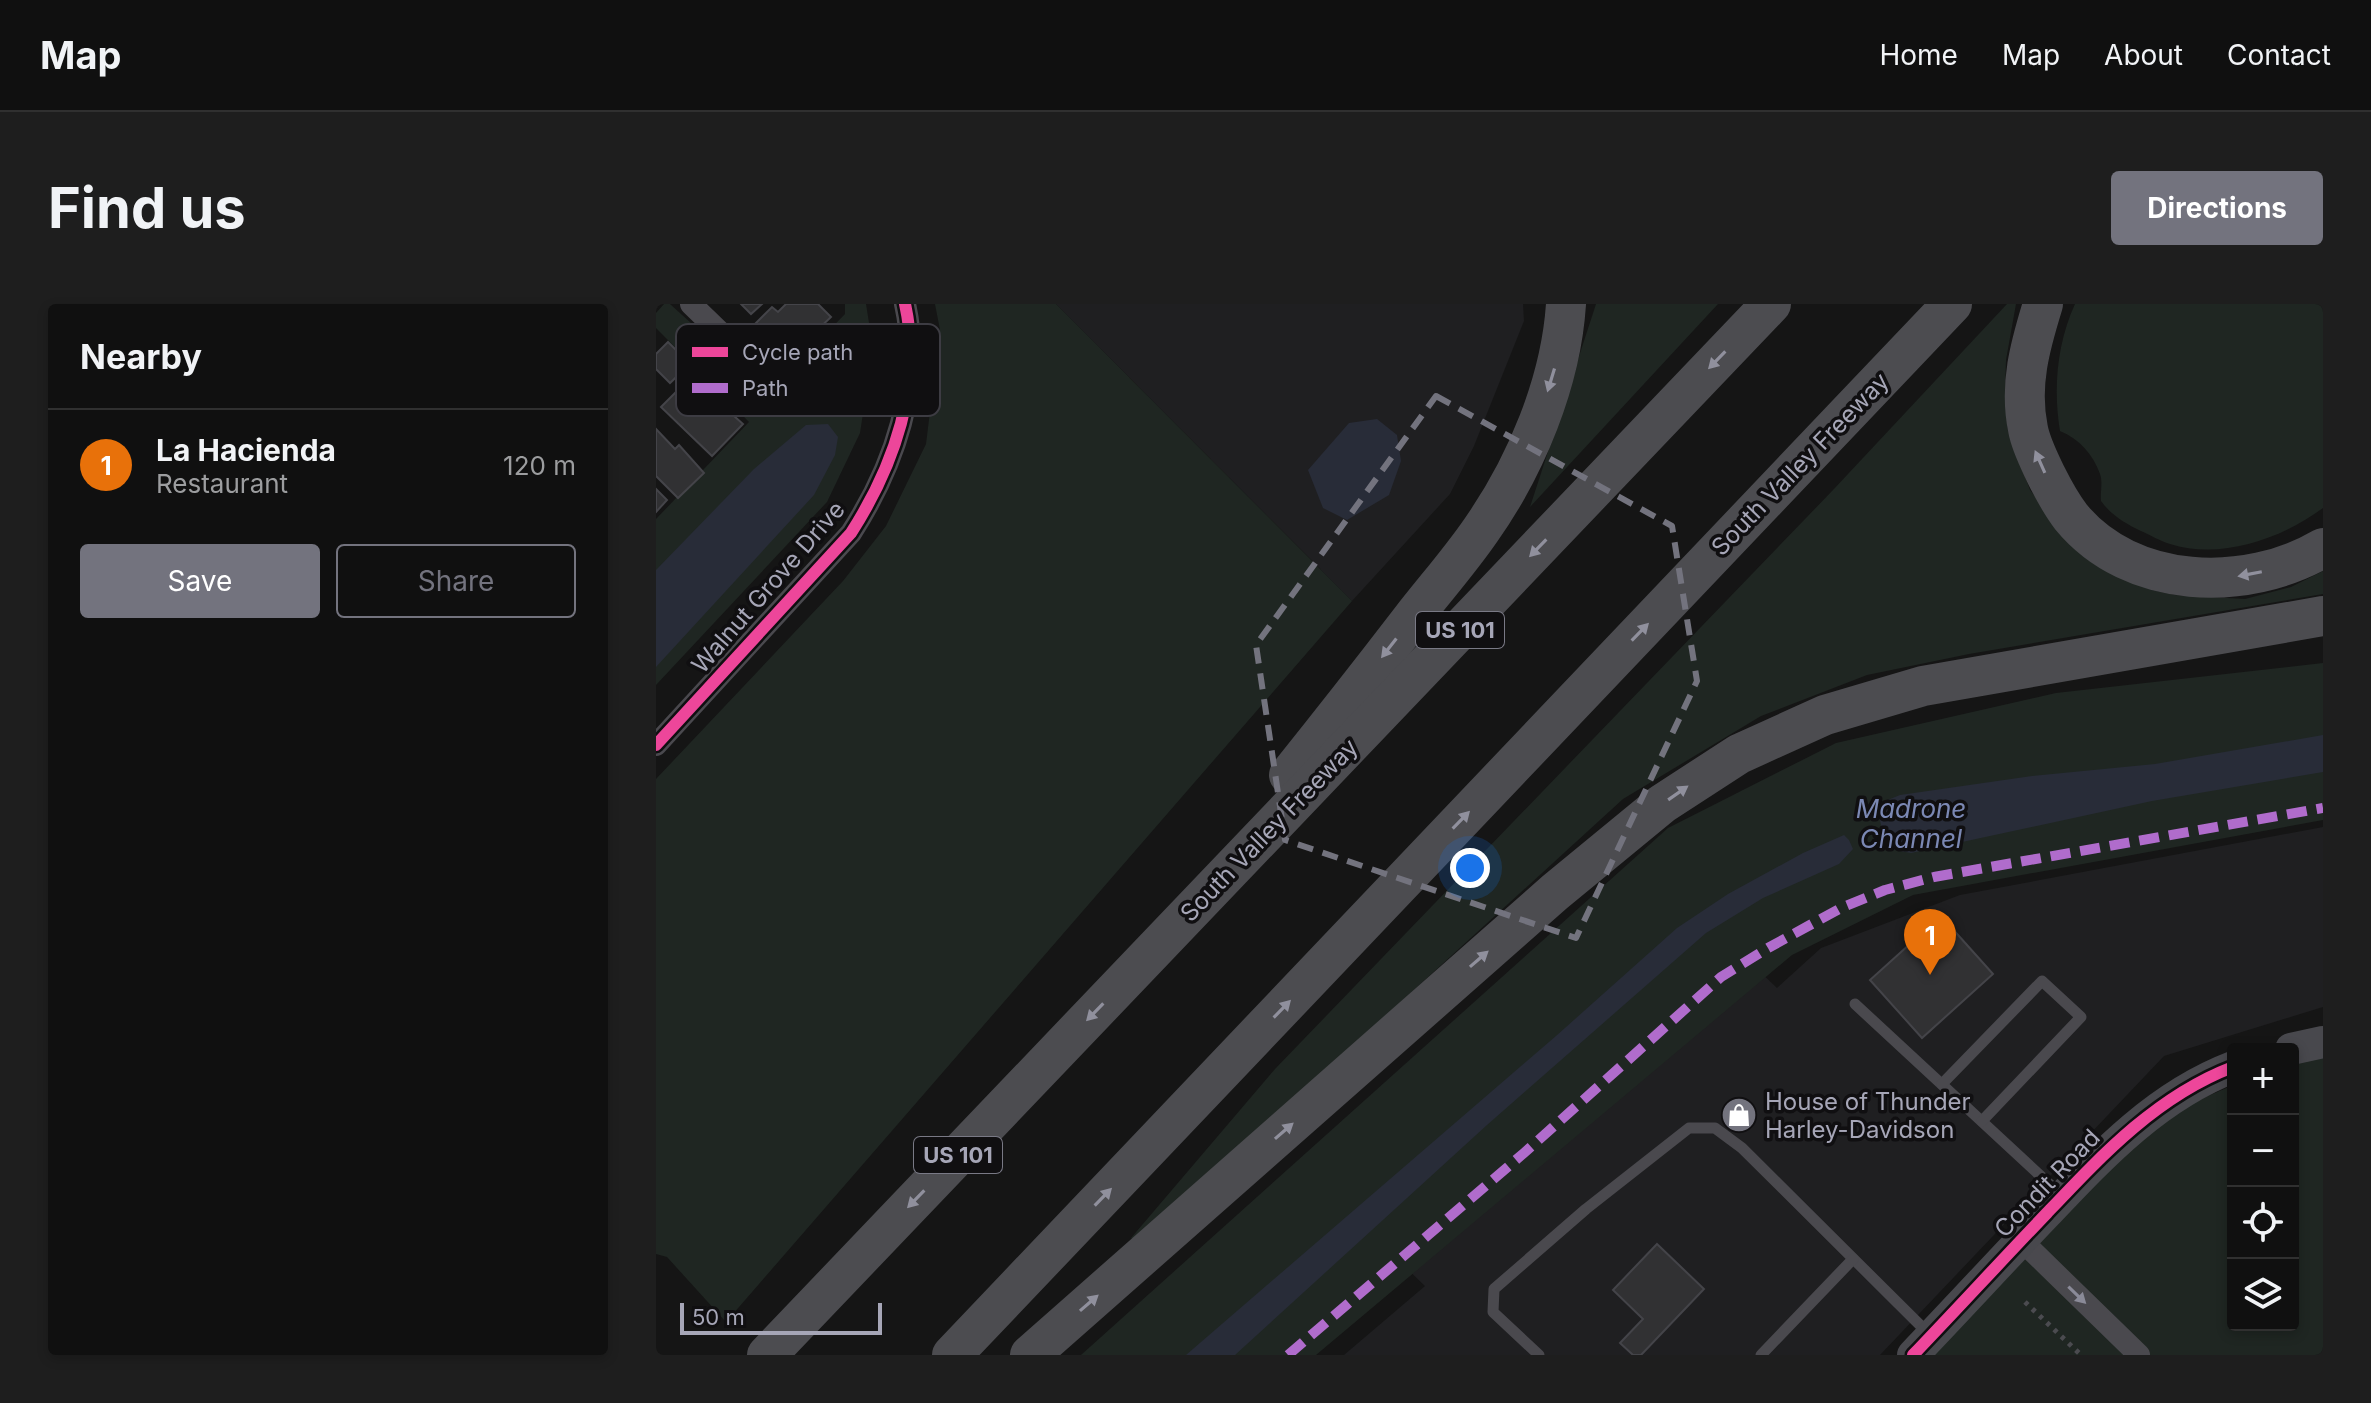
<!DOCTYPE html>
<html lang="en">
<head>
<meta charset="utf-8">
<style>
	:root { --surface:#101010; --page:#1e1e1e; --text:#f1f3f6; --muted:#9c9d9f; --line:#303030; --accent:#73737e }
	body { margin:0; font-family:Inter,sans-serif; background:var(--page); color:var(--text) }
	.controls { position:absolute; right:24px; bottom:24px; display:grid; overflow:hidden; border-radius:8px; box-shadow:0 4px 12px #0003 }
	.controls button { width:72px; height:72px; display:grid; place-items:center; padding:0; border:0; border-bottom:2px solid var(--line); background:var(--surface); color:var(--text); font:40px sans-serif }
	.scale { position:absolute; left:24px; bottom:20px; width:202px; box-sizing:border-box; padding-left:8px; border:4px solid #a6a6b7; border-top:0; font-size:22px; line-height:28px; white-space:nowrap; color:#a6a6b7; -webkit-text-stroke:6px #100f11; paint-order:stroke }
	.you { position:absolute; left:814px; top:564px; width:28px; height:28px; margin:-20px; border:6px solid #fff; border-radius:50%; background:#1a73e8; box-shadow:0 0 0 12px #1a73e833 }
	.badge { display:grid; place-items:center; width:52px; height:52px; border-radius:50%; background:var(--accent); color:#fff; font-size:26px; font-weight:700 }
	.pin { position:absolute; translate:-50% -66px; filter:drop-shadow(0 2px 4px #0008) }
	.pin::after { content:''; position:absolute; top:42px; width:28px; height:24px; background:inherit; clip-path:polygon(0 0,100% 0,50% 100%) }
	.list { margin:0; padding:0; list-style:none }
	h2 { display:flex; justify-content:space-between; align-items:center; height:104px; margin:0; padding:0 32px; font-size:34px }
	h2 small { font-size:26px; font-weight:400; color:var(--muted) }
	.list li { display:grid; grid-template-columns:52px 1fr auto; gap:24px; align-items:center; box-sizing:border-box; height:112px; padding:0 32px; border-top:2px solid var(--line) }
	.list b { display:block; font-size:30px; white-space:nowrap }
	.list p { margin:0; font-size:26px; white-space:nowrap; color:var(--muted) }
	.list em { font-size:26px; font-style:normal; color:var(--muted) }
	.actions { display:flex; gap:16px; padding:24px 32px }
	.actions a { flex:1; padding:18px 0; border:2px solid var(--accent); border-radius:8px; text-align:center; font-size:28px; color:var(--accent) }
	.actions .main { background:var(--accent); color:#fff }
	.icon { flex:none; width:44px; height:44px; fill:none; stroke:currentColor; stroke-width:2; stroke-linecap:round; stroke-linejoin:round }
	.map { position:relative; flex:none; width:1667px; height:1051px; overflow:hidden; border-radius:8px }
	header { display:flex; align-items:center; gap:48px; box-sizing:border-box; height:112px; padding:0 40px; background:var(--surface); border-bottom:2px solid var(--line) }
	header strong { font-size:38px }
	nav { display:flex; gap:44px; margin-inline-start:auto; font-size:28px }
	.intro { display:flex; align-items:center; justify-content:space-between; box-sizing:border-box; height:192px; padding:0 48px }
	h1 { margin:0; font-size:56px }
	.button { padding:20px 36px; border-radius:8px; background:var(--accent); color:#fff; font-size:28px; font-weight:700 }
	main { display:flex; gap:48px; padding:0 48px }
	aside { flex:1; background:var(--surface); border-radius:8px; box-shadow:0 4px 12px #0003 }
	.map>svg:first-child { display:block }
</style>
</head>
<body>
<header>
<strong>Map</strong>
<nav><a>Home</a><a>Map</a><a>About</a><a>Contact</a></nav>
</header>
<div class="intro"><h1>Find us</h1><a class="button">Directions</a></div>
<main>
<aside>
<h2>Nearby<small></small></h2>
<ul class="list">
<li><span class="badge" style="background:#e8710a">1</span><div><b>La Hacienda</b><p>Restaurant</p></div><em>120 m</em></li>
</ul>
<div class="actions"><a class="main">Save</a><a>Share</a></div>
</aside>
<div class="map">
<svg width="1667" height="1051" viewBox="0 0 1667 1051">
	<rect width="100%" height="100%" fill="#151515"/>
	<!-- built -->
	<g fill="#1f1f21">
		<path d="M400 0H867L868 17 818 142 794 190 696 297Z"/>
		<path d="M1667 523V703L1508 752 1224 1051H688L769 982 744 958 1097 661 1121 684 1165 644 1304 591Z"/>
	</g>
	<!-- green -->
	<g fill="#1f2622">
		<path d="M8 0H14L112 89 189 10V0H210L217 44 204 129 171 198 0 381V215L93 118 0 24V9Z"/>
		<path d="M279 0H400L696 297 70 1018 11 953 0 950V475L187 277 230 222 270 140 284 26Z"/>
		<path d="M940 0H1062L874 203Z"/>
		<path d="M1351 0H1360L1350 56 1349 89 1352 127 1374 186 1413 235 1495 286 1519 291 1589 295 1635 283 1667 267V290L1313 350 1211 371 1105 412 967 495 481 939 475 934 619 765 1177 186Z"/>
		<path d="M1419 0H1667V204C1625 235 1565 256 1514 240 1504 237 1494 231 1485 227 1470 220 1455 211 1445 197 1444 189 1447 178 1444 170 1437 150 1423 135 1404 127 1397 85 1401 39 1419 0Z"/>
		<path d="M1667 359V516L1257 591 1136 651 660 1051H425L1012 524 1180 439 1400 389Z"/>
		<path d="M1667 754V1051H1275L1480 824 1577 781V1021H1637V756Z"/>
	</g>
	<!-- water -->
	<g fill="#282c38">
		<path d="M721 115 741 131 745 157 733 191 691 216 667 204 652 166 693 119Z"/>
		<path d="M172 120 182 133 179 151 158 191 0 363V266L98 165 150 121Z"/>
		<path d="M1667 431V468L1496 497 1255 549 1244 547 1232 541C1227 526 1219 513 1227 498L1244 491 1376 472 1499 460Z"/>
		<path d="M1188 531 1193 536 1197 545 1183 560 1107 594 1050 629 831 821 579 1051H530L900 732 1021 624 1072 590 1147 549Z"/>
	</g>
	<!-- building -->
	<g fill="#313133" stroke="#444449" stroke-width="2">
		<path d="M85 0H106L95 10Z"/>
		<path d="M130 0H162L175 13 158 29 155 26 138 43 146 51 130 67 91 28 116 3 122 8Z"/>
		<path d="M12 38 34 60 14 79 0 65V50Z"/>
		<path d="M35 83 64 110 69 104 87 120 56 152 5 103 22 86 27 91Z"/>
		<path d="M0 125 19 145 23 141 48 169 22 194 0 172Z"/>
		<path d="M0 185 11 196 0 208Z"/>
		<path d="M1285 612 1337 670 1266 734 1214 676Z"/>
		<path d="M1001 940 1048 985 985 1051H977L964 1039 987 1015 957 986Z"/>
	</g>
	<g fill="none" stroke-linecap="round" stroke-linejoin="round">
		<!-- path -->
		<path stroke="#4b4b50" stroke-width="5" stroke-dasharray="4 6" stroke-linecap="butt" d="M1369 998 1425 1051"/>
		<!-- lane -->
		<g stroke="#4a494e" stroke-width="11">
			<path d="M1199 700 1403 889"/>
			<path d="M1286 780 1386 677 1425 713 1326 817"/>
			<path d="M883 1051 837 1008 838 985 930 905 1033 824H1059L1086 844 1272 1029"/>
			<path d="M1105 1051 1197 955"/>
		</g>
		<!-- street -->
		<g stroke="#4a494e" stroke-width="22">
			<path d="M35 0 69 33"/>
			<path d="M0 441 195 229C238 162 267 81 249 0"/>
			<path d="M1365 936 1483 1051"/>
		</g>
		<!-- secondary -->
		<g stroke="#48484d" stroke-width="32">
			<path d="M1635 745 1667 738"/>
			<path d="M1257 1051C1302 1004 1346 956 1391 909 1446 851 1501 792 1577 763"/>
		</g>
		<!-- highway -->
		<g stroke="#4c4c50" stroke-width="40">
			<path d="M1387 0C1374 42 1363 81 1372 125 1375 141 1383 156 1390 171 1397 185 1405 200 1415 213 1475 286 1590 289 1667 244"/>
			<path d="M633 471C674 420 714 369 754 317 777 287 803 258 825 226 870 162 905 78 910 0"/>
			<path d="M111 1051 1115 0"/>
			<path d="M296 1051 1296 0"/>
			<path d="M374 1051 899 588 1006 500 1083 450 1169 411 1267 382 1667 312"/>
		</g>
		<!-- quiet -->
		<path stroke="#b06ccc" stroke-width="10" stroke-dasharray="20 10" stroke-linecap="butt" d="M632 1051 868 849 1065 673 1112 644 1185 604 1229 586 1278 573 1667 504"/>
		<defs>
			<g id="cycleway">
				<path d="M0 441 195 229C238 162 267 81 249 0"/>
				<path d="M1257 1051C1302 1004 1346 956 1391 909 1446 851 1501 792 1577 763"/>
			</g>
		</defs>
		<!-- cycleway casing -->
		<use href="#cycleway" stroke="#100f11" stroke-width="17"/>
		<!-- cycleway -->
		<use href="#cycleway" stroke="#ed469a" stroke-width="12"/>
	</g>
	<!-- one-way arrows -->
	<defs><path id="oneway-solid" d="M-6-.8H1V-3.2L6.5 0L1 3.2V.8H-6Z" transform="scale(2)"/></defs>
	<g fill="#90909d">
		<use href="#oneway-solid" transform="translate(1061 56) rotate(134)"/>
		<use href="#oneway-solid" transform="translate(895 76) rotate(107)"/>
		<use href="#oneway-solid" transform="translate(1384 158) rotate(-114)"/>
		<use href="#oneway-solid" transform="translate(882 244) rotate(134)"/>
		<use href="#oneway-solid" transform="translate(1594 270) rotate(169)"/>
		<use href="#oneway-solid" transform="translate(984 328) rotate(-46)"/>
		<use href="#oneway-solid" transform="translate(733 344) rotate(128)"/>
		<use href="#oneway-solid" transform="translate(1022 489) rotate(-35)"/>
		<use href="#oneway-solid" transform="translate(805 516) rotate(-46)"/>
		<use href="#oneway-solid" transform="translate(823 655) rotate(-41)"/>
		<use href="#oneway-solid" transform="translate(626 705) rotate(-46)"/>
		<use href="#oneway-solid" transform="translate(439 708) rotate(134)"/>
		<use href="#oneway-solid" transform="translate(628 827) rotate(-41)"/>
		<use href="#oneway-solid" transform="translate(447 893) rotate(-46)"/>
		<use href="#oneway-solid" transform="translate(260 895) rotate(134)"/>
		<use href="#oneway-solid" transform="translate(433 999) rotate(-41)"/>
	</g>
	<use fill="#8a8a98" href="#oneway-solid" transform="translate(1421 991) rotate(44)"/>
	<!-- marked area -->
	<path fill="none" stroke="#73737e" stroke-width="6" stroke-dasharray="16 10" stroke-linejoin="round" d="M780 92 1016 222 1041 377 920 634 629 536 600 341Z"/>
	<!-- icons -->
	<defs>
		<symbol id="shop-disc" viewBox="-11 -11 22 22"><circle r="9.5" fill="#73737e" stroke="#100f11"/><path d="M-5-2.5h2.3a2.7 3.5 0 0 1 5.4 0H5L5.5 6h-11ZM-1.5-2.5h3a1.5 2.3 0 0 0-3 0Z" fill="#fff"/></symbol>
	</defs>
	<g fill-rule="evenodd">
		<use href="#shop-disc" x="1063" y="791" width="40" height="40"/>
	</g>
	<g text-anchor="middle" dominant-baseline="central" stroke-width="7" stroke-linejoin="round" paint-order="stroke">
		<!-- shield labels -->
		<g fill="#100f11" stroke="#797985" stroke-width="2">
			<rect x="760" y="308" width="88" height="36" rx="6"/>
			<rect x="258" y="833" width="88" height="36" rx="6"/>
		</g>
		<g font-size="22" font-weight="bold" fill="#a6a6b7">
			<text x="804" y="326">US 101</text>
			<text x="302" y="851">US 101</text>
		</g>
		<!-- street labels -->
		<g font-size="24" fill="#a6a6b7" stroke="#100f11">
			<text transform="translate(1144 160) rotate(-46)">South Valley Freeway</text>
			<text transform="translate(112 283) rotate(-49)">Walnut Grove Drive</text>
			<text transform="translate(613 526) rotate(-46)">South Valley Freeway</text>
			<text transform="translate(1391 879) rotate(-46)">Condit Road</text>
		</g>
		<!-- poi labels -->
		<g font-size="24" fill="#a6a6b7" stroke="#100f11" text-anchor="start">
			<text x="1109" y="797">House of Thunder<tspan x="1109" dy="28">Harley-Davidson</tspan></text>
		</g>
		<!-- water labels -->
		<g font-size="26" font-style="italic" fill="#7b88b4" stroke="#100f11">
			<text x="1255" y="504">Madrone<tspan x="1255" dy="30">Channel</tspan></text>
		</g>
	</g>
	<!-- legend -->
	<rect x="20" y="20" width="264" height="92" rx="12" fill="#100f11" stroke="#3d3c43" stroke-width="2"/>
	<rect x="36" y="43" width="36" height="10" fill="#ed469a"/>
	<rect x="36" y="79" width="36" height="10" fill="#b06ccc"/>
	<g font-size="22" fill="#a6a6b7">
		<text x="86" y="56">Cycle path</text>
		<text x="86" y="92">Path</text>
	</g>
</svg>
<div class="controls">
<button>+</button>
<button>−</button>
<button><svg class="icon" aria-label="locate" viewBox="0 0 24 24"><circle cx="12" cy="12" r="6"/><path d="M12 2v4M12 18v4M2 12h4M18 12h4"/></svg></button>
<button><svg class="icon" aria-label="layers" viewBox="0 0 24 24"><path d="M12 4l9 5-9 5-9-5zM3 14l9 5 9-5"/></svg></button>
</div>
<div class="scale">50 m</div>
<div class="you"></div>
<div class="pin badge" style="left:1274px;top:671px;background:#e8710a">1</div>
</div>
</main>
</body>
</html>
